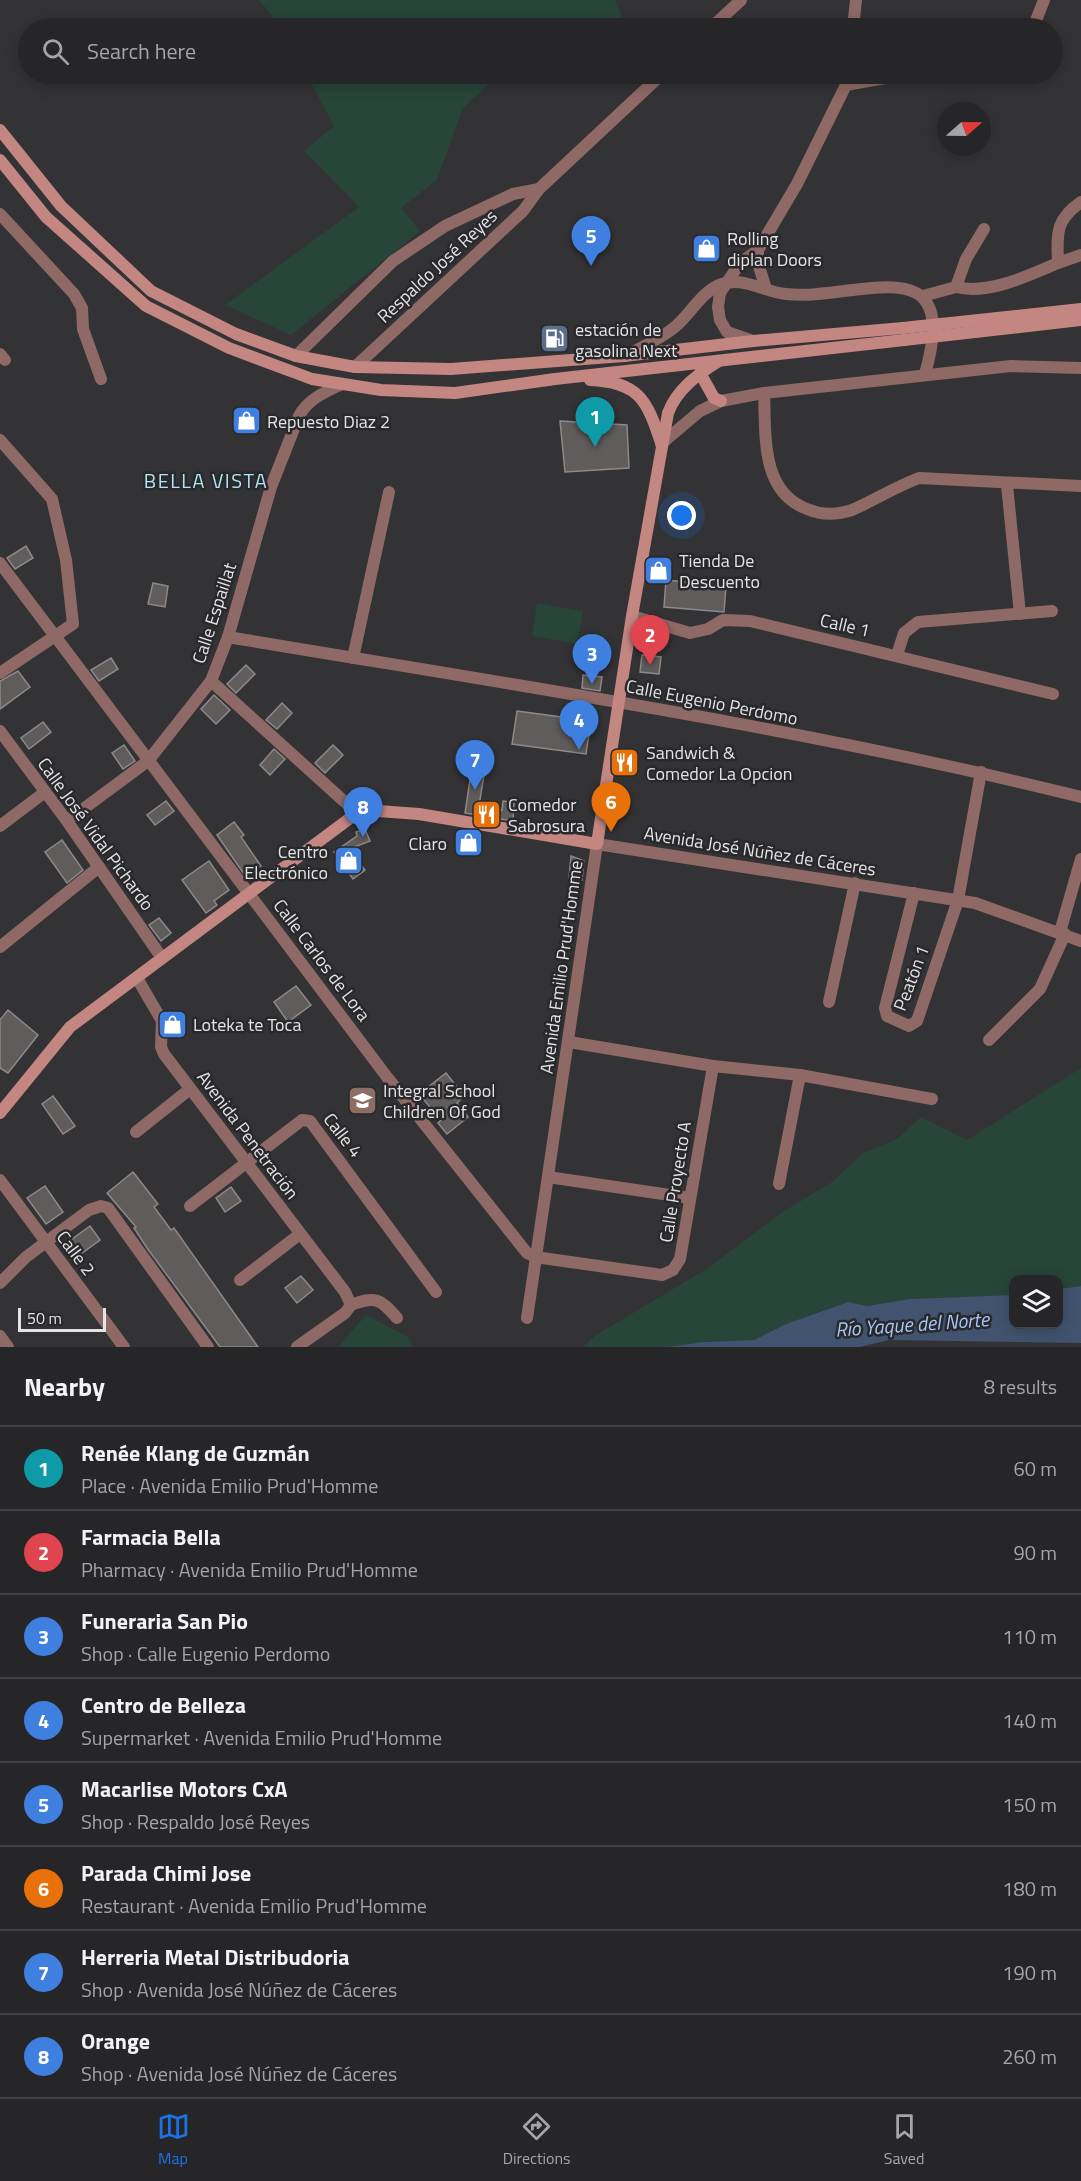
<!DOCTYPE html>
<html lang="en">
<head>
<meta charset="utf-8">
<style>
	:root { --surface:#262628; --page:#2e2e30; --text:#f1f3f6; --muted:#a4a5a8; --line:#424345; --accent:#1a73e8 }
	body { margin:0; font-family:"Titillium Web",sans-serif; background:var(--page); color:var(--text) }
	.controls { position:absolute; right:18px; bottom:18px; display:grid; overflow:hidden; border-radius:12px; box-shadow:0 3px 15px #0003 }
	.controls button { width:54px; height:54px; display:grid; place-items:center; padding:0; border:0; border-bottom:2px solid var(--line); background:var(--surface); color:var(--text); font:30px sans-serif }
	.compass { position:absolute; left:937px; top:102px; width:54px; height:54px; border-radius:50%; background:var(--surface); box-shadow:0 3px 15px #0003; rotate:70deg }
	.scale { position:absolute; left:18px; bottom:15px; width:88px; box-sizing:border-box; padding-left:6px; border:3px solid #e4e3e5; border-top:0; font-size:16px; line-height:21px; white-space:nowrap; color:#e4e3e5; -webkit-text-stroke:4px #29282b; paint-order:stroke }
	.you { position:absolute; left:682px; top:516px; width:21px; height:21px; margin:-15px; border:4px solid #fff; border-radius:50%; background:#1a73e8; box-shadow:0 0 0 9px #1a73e833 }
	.badge { display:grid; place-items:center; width:39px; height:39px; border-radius:50%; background:var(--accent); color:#fff; font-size:20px; font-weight:700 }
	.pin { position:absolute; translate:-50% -50px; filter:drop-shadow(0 2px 3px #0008) }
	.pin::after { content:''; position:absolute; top:32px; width:21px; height:18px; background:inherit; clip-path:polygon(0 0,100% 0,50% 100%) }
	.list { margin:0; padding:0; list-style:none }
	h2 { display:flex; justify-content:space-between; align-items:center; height:78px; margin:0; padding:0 24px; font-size:26px }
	h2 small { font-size:20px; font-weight:400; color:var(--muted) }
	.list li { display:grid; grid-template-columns:39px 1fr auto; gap:18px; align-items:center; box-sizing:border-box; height:84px; padding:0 24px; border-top:2px solid var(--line) }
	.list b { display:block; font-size:22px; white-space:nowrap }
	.list p { margin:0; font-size:20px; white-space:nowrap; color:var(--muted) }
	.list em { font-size:20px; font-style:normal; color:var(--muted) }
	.icon { flex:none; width:33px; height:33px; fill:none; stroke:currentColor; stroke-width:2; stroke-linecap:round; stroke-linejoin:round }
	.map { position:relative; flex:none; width:1081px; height:1347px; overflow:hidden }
	.search { position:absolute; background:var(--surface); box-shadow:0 3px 15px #0003; left:18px; right:18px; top:18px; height:66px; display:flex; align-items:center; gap:15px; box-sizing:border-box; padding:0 21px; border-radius:33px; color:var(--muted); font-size:22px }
	.sheet { height:750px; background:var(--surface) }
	nav { display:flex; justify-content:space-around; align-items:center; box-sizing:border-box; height:84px; border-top:2px solid var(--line); background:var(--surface); font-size:16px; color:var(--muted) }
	nav a { display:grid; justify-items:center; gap:3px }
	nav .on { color:var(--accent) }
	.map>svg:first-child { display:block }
</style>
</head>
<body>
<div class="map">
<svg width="1081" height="1347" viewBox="0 0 1081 1347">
	<rect width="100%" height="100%" fill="#333235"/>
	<!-- green -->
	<g fill="#274538">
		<path d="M259 0H615L627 28H282Z"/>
		<path d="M306 74H500L463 108 437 180 401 208 420 231 291 335 225 305 359 207 304 151 334 126Z"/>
		<path d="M537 603 583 611 577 644 532 636Z"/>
		<path d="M1081 1068V1286L1059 1289 1058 1280H1014L1013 1295 910 1299 867 1306 847 1302 786 1324 754 1340 704 1342 667 1347H583L596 1335 708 1268 784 1211 832 1182 863 1153 897 1139 921 1117 967 1140Z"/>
		<path d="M366 1315 408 1337 413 1347H338Z"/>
	</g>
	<!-- water -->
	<path fill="#41536f" d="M1081 1286V1343L889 1340 860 1347H667L704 1342 754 1340 786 1324 848 1302 867 1306 910 1299 1013 1295 1014 1324H1058L1059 1289Z"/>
	<!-- building -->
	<g fill="#605c5b" stroke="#8d8988" stroke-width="1.5">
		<path d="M560 421 627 425 629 468 565 472Z"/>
		<path d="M26 546 33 558 15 569 7 558Z"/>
		<path d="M650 563 666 564V576L649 575Z"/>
		<path d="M666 580 726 586 724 612 664 607Z"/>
		<path d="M153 583 168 586 165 607 148 604Z"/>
		<path d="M642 655 661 657 659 674 640 672Z"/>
		<path d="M111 658 118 669 99 681 91 670Z"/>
		<path d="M246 665 255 674 236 693 227 684Z"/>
		<path d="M18 671 30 687 0 709V681Z"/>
		<path d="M583 675 602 677 600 691 582 688Z"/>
		<path d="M214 695 230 710 216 724 201 709Z"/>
		<path d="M282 703 292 713 277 729 266 720Z"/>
		<path d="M517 711 591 721 586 754 512 744Z"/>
		<path d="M43 722 51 732 29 749 21 738Z"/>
		<path d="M124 745 135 761 123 769 112 753Z"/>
		<path d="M333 745 343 755 325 773 315 763Z"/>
		<path d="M274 749 285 759 270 775 260 765Z"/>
		<path d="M471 773 484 775 479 806 502 810 503 801 514 802 513 821 465 813Z"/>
		<path d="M166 801 174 811 155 825 147 815Z"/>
		<path d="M234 822 244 835 241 837 261 866 246 877 217 835Z"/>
		<path d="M365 829 370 841 349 849 365 870 353 879 334 852 357 836 356 832Z"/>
		<path d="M62 840 83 870 67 883 45 852Z"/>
		<path d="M571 856 584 861 582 880 569 878Z"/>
		<path d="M209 861 229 890 214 901 217 905 206 913 182 880Z"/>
		<path d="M159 918 171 933 161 941 149 925Z"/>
		<path d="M296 986 311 1005 288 1022 274 1002Z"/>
		<path d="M8 1010 38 1035 8 1073 0 1068V1020Z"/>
		<path d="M446 1073 464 1096 457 1103 468 1117 447 1134 438 1123 441 1120 419 1094Z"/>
		<path d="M53 1096 75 1126 63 1134 42 1104Z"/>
		<path d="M133 1172 158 1204 154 1207 171 1230 174 1228 258 1347H220L147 1248 134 1228 136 1227 107 1193Z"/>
		<path d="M45 1186 63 1212 46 1224 27 1198Z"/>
		<path d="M231 1187 241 1201 225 1212 216 1198Z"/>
		<path d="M90 1226 100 1240 74 1259 64 1245Z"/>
		<path d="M301 1276 313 1290 297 1303 285 1288Z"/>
	</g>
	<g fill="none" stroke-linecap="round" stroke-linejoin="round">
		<!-- minor -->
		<g stroke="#8f6965" stroke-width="12">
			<path d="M711 28 741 0"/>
			<path d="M853 28 856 0"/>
			<path d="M1033 28 1044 0"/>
			<path d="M846 85 907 74"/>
			<path d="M0 214 74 294 82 308 83 329 101 379"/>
			<path d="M758 250V263L766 289"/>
			<path d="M1058 263 1081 255"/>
			<path d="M956 287C988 295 1028 276 1058 263 1057 234 1055 220 1081 202"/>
			<path d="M923 296 956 287 966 259 984 229"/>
			<path d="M753 341 727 332 720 320 718 307 720 293 740 263 758 250 797 184 846 85 848 74"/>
			<path d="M0 354 5 360"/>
			<path d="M296 356 393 261 445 226 513 194 539 189 662 74"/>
			<path d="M625 356C642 347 661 339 676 326 691 313 701 293 719 285 741 275 764 292 786 294 855 302 963 242 925 374"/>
			<path d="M355 367 523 211 539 189"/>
			<path d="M764 393C766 435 760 491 807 509 821 515 837 515 852 510 875 500 895 487 919 478L1081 486"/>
			<path d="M0 440 52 499 66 560 73 624 0 673"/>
			<path d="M661 444 700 411 721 401 764 393 1011 366 1081 368"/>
			<path d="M1007 485 1020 614"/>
			<path d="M0 563 387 1077 527 1253 535 1257 662 1275 673 1270 680 1259 713 1066"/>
			<path d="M632 616 690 633 708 629 723 620 750 621 1053 694"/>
			<path d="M228 637C513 685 800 727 1081 797"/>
			<path d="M897 655 904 633 918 622 1052 611"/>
			<path d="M353 658 389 492"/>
			<path d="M211 681 357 813"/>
			<path d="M0 731 67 821 162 958"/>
			<path d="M67 821 148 761 211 681 228 637 271 487 299 416C308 399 325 392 342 384"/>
			<path d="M0 826 45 792"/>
			<path d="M914 893 885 1008 887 1016 909 1026 917 1021 958 900 981 772"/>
			<path d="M1060 932 1081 859"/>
			<path d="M0 947 99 867"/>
			<path d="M137 978 162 1021 161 1047 164 1054 345 1292 351 1305"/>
			<path d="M829 1002 855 883"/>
			<path d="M989 1040 1040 989 1065 934"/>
			<path d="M569 1042 713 1066 800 1075 932 1099"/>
			<path d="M136 1132 190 1089"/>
			<path d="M548 1177 690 1198"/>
			<path d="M0 1180 124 1347"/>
			<path d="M779 1184 800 1075"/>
			<path d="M190 1206 302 1120 310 1121 436 1292"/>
			<path d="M240 1280 300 1234"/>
			<path d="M0 1283 26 1257 89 1210 101 1206 108 1208 208 1347"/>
			<path d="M351 1305C375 1296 380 1298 397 1318"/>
			<path d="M527 1318 597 844 975 903 1081 941"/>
			<path d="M0 1336 8 1347"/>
			<path d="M297 1347 345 1313 351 1305"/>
		</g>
		<!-- secondary -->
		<g stroke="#c38681" stroke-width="12">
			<path d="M0 130 61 206 151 291 236 334 296 356 355 367 451 369 624 356 753 341 903 328"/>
			<path d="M0 160 46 217 146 306 229 348 312 379 381 390 455 393 555 379 904 340"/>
			<path d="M700 373 714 398 721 401"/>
			<path d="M590 380C639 382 647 400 661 443"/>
			<path d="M0 1113 70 1027 357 813 365 810 419 814 597 844 632 616 668 413C677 389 698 374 719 361"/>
		</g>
		<!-- secondary-bridge -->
		<g stroke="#c38681" stroke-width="12">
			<path d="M903 328 1081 309"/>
			<path d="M904 340 1081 320"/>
		</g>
	</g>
	<!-- icons -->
	<defs>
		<symbol id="shop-square" viewBox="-11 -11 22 22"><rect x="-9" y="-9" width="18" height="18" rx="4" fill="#3f7fe0" stroke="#29282b"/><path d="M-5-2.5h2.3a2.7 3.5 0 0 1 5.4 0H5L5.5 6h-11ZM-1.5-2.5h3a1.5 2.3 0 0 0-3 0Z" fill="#fff"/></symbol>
		<symbol id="fuel-square" viewBox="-11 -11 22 22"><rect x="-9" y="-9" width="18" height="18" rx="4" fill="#5c6f8a" stroke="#29282b"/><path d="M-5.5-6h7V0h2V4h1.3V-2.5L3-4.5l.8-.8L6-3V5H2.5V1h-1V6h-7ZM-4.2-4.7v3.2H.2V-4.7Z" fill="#fff"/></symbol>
		<symbol id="restaurant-square" viewBox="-11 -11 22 22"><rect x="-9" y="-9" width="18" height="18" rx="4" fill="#e8710a" stroke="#29282b"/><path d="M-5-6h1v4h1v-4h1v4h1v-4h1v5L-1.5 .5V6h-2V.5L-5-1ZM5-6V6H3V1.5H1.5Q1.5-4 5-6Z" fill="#fff"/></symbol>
		<symbol id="school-square" viewBox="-11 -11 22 22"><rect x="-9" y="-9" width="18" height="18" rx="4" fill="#8d6e63" stroke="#29282b"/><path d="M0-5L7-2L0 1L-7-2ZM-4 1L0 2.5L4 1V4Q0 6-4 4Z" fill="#fff"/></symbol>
	</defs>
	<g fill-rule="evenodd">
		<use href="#shop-square" x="690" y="232" width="33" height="33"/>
		<use href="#fuel-square" x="538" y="322" width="33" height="33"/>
		<use href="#shop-square" x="230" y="404" width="33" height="33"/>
		<use href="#shop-square" x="642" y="554" width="33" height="33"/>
		<use href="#restaurant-square" x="608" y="746" width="33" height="33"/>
		<use href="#restaurant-square" x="470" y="798" width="33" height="33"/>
		<use href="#shop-square" x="452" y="826" width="33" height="33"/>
		<use href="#shop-square" x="332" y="844" width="33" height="33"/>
		<use href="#shop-square" x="156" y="1008" width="33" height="33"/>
		<use href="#school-square" x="346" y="1084" width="33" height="33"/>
	</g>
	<g text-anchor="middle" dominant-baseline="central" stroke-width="5" stroke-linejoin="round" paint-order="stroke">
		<!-- poi labels -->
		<g font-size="18" fill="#e4e3e5" stroke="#29282b" text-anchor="start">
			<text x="727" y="238">Rolling<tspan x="727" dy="21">diplan Doors</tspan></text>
			<text x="575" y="329">estación de<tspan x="575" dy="21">gasolina Next</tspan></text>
			<text x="267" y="421">Repuesto Diaz 2</text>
			<text x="679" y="560">Tienda De<tspan x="679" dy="21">Descuento</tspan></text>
			<text x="646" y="752">Sandwich &amp;<tspan x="646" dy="21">Comedor La Opcion</tspan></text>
			<text x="508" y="804">Comedor<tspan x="508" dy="21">Sabrosura</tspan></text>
			<text x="447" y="843" text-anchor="end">Claro</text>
			<text x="328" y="851" text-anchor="end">Centro<tspan x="328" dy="21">Electrónico</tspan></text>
			<text x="193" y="1024">Loteka te Toca</text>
			<text x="383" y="1090">Integral School<tspan x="383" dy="21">Children Of God</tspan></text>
		</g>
		<!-- street labels -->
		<g font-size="18" fill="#e4e3e5" stroke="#29282b">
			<text transform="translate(437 266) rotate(-43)">Respaldo José Reyes</text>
			<text transform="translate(214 613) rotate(-72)">Calle Espaillat</text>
			<text transform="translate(845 625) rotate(13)">Calle 1</text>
			<text transform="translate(712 702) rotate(11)">Calle Eugenio Perdomo</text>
			<text transform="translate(96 834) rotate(54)">Calle José Vidal Pichardo</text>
			<text transform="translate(760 851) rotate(9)">Avenida José Núñez de Cáceres</text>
			<text transform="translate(322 960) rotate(53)">Calle Carlos de Lora</text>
			<text transform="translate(561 967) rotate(-82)">Avenida Emilio Prud'Homme</text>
			<text transform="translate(911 978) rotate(-69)">Peatón 1</text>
			<text transform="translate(248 1135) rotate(53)">Avenida Penetración</text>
			<text transform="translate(343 1135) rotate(52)">Calle 4</text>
			<text transform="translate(675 1182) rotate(-81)">Calle Proyecto A</text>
			<text transform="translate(76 1253) rotate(53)">Calle 2</text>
		</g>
		<!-- neighbourhood labels -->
		<g font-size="20" letter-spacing="1.5" fill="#afe5f6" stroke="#29282b">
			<text x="206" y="480">BELLA VISTA</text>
		</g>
		<!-- water labels -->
		<g font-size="20" font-style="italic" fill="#a5c6f9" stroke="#29282b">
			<text transform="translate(912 1324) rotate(-4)">Río Yaque del Norte</text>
		</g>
	</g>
</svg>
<div class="controls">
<button><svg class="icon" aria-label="layers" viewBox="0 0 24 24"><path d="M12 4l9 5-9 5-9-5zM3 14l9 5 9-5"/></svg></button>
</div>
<svg class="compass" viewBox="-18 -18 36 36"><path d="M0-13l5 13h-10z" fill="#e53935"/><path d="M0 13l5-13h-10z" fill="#a4a5a8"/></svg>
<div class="scale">50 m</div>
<div class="you"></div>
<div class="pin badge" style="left:595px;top:447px;background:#0f9aa8">1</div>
<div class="pin badge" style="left:650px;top:665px;background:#e0444e">2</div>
<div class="pin badge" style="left:592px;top:684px;background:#3f7fe0">3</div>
<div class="pin badge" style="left:579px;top:750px;background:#3f7fe0">4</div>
<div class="pin badge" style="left:591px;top:266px;background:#3f7fe0">5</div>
<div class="pin badge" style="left:611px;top:832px;background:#e8710a">6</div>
<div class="pin badge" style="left:475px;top:790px;background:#3f7fe0">7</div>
<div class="pin badge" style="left:363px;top:837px;background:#3f7fe0">8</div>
<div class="search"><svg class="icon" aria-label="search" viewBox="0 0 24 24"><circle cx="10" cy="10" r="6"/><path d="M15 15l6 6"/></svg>Search here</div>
</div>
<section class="sheet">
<h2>Nearby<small>8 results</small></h2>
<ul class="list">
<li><span class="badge" style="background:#0f9aa8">1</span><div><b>Renée Klang de Guzmán</b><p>Place · Avenida Emilio Prud'Homme</p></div><em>60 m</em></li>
<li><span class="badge" style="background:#e0444e">2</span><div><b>Farmacia Bella</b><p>Pharmacy · Avenida Emilio Prud'Homme</p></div><em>90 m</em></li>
<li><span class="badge" style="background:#3f7fe0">3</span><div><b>Funeraria San Pio</b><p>Shop · Calle Eugenio Perdomo</p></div><em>110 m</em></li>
<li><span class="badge" style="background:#3f7fe0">4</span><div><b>Centro de Belleza</b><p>Supermarket · Avenida Emilio Prud'Homme</p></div><em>140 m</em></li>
<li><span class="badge" style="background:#3f7fe0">5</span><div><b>Macarlise Motors CxA</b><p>Shop · Respaldo José Reyes</p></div><em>150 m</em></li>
<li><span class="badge" style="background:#e8710a">6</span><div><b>Parada Chimi Jose</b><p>Restaurant · Avenida Emilio Prud'Homme</p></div><em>180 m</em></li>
<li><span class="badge" style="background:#3f7fe0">7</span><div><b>Herreria Metal Distribudoria</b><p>Shop · Avenida José Núñez de Cáceres</p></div><em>190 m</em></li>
<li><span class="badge" style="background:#3f7fe0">8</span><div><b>Orange</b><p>Shop · Avenida José Núñez de Cáceres</p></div><em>260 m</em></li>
</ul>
</section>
<nav>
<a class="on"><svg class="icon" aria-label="map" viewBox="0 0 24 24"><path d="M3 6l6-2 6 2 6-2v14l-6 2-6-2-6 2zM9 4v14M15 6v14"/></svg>Map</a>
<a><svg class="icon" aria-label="directions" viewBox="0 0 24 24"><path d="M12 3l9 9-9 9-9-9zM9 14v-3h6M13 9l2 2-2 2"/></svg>Directions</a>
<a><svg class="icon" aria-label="saved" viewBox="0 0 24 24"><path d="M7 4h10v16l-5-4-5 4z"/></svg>Saved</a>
</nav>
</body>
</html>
